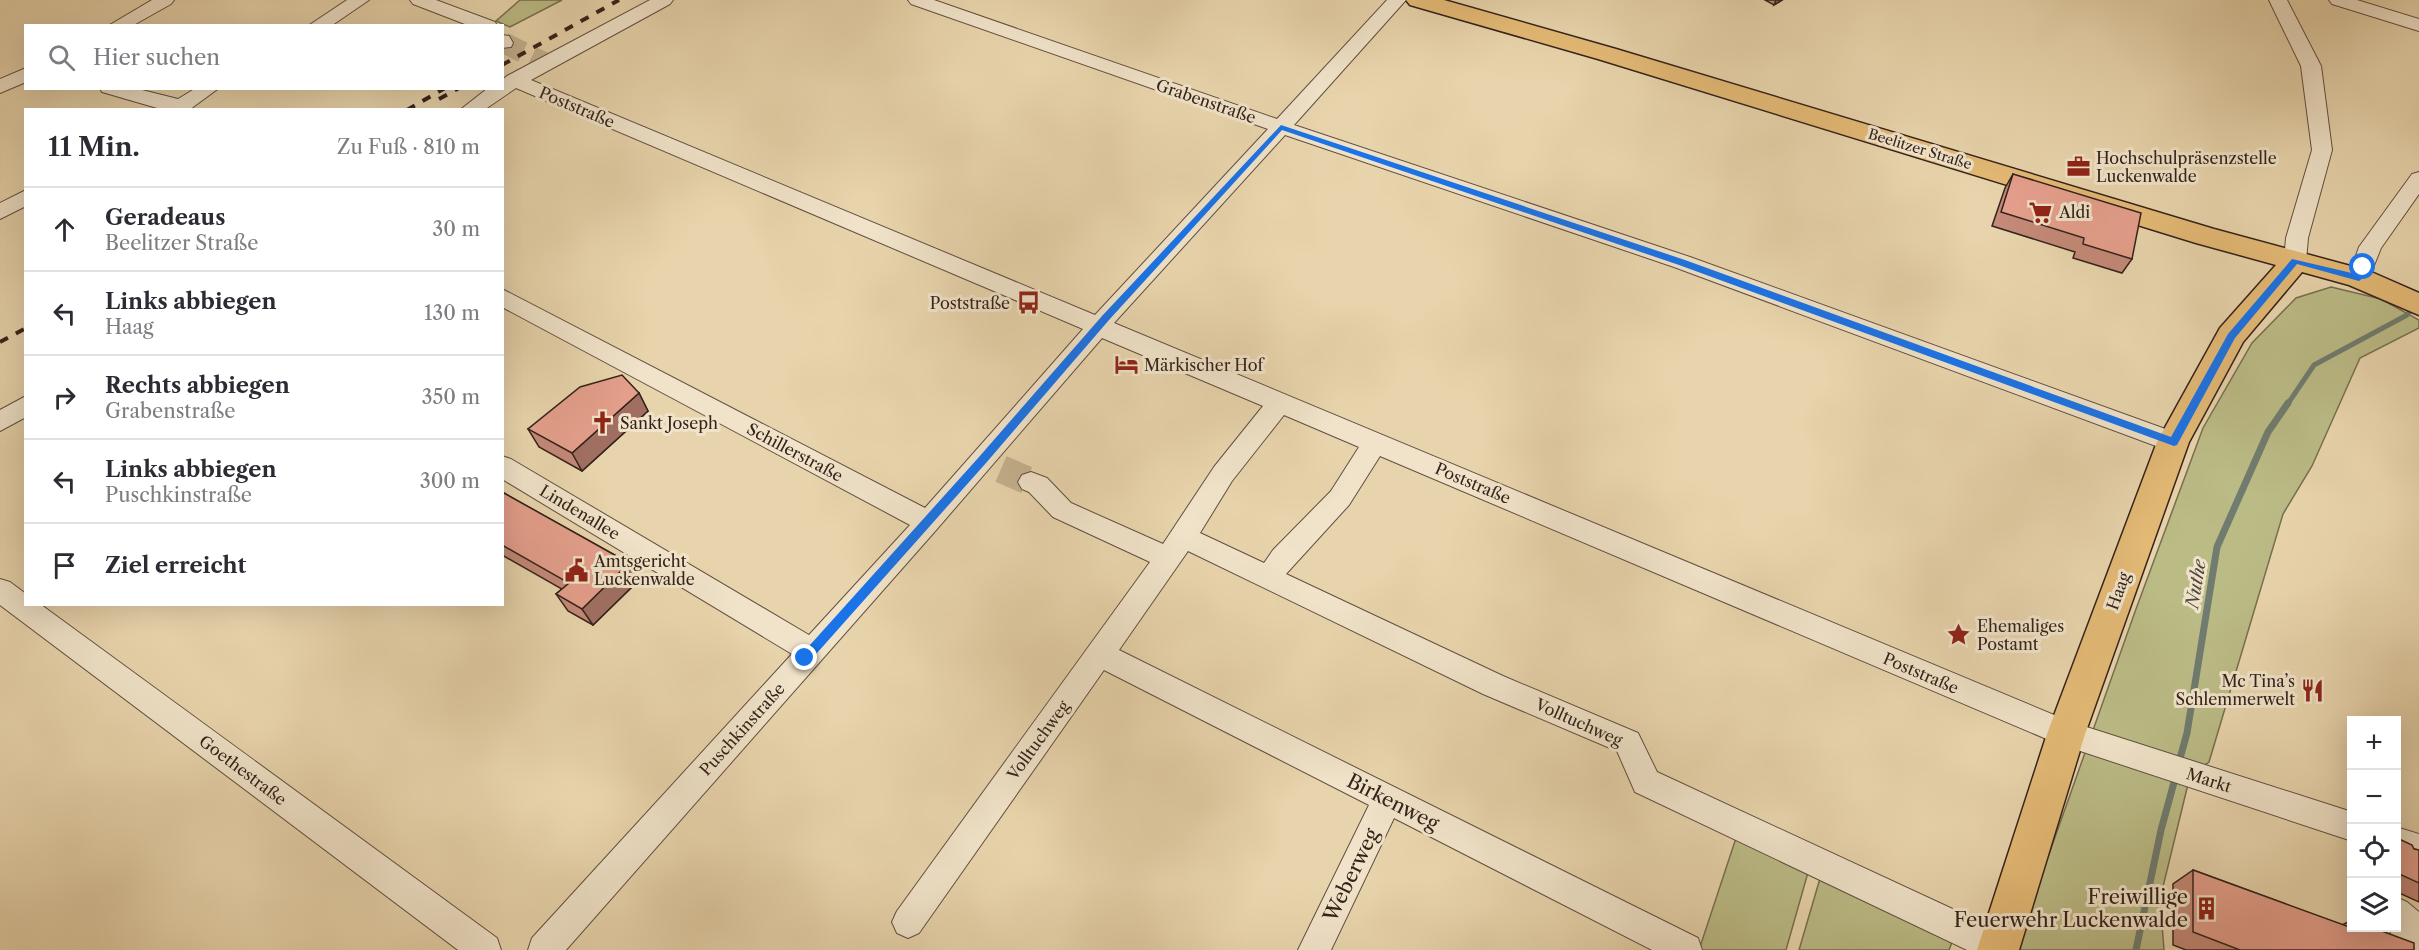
<!DOCTYPE html>
<html lang="de">
<head>
<meta charset="utf-8">
<style>
	:root { --surface:#fff; --page:#f2f2f3; --text:#2b2b33; --muted:#7c7c81; --line:#e1e1e2 }
	body { margin:0; font-family:"Libre Caslon Text",serif; background:var(--page); color:var(--text) }
	.controls { position:absolute; right:18px; bottom:18px; display:grid; overflow:hidden; border-radius:0px; box-shadow:0 6px 24px #0002 }
	.controls button { width:54px; height:54px; display:grid; place-items:center; padding:0; border:0; border-bottom:2px solid var(--line); background:var(--surface); color:var(--text); font:30px sans-serif }
	.stop { position:absolute; width:18px; height:18px; margin:-14px; border:4px solid #1a73e8; border-radius:50%; background:#fff }
	.stop.end { background:#1a73e8; border-color:#fff; box-shadow:0 2px 6px #0008 }
	.list { margin:0; padding:0; list-style:none }
	h2 { display:flex; justify-content:space-between; align-items:center; height:78px; margin:0; padding:0 24px; font-size:26px }
	h2 small { font-size:20px; font-weight:400; color:var(--muted) }
	.list li { display:grid; grid-template-columns:39px 1fr auto; gap:18px; align-items:center; box-sizing:border-box; height:84px; padding:0 24px; border-top:2px solid var(--line) }
	.list b { display:block; font-size:22px; white-space:nowrap }
	.list p { margin:0; font-size:20px; white-space:nowrap; color:var(--muted) }
	.list em { font-size:20px; font-style:normal; color:var(--muted) }
	.icon { flex:none; width:33px; height:33px; fill:none; stroke:currentColor; stroke-width:2; stroke-linecap:round; stroke-linejoin:round }
	.map { position:relative; flex:none; width:2419px; height:950px; overflow:hidden }
	.search { position:absolute; background:var(--surface); box-shadow:0 6px 24px #0002; left:24px; top:24px; width:480px; height:66px; display:flex; align-items:center; gap:15px; box-sizing:border-box; padding:0 21px; border-radius:0px; color:var(--muted); font-size:22px }
	.panel { position:absolute; background:var(--surface); box-shadow:0 6px 24px #0002; left:24px; top:108px; width:480px; height:498px; border-radius:0px }
	.map>svg:first-child { display:block }
</style>
</head>
<body>
<div class="map">
<svg width="2419" height="950" viewBox="0 0 2419 950">
	<rect width="100%" height="100%" fill="#e8d4ac"/>
	<filter id="stains"><feTurbulence type="fractalNoise" baseFrequency=".00333" numOctaves="4"/><feColorMatrix values="0 0 0 0 .2 0 0 0 0 .09 0 0 0 0 .02 0 0 0 .5 -.17"/></filter>
	<radialGradient id="worn" r=".72"><stop offset=".6" stop-color="#630" stop-opacity="0"/><stop offset="1" stop-color="#630" stop-opacity=".3"/></radialGradient>
	<!-- green -->
	<g fill="#bbbb86" stroke="#786f51" stroke-width="1.5">
		<path d="M520 0H562L510 27 496 21Z"/>
		<path d="M2331 287 2381 299 2419 320V328L2360 358 2312 466 2283 514 2209 762 2190 776 2160 899 2164 950H2015L2136 609 2203 428 2252 343 2296 298Z"/>
		<path d="M1737 835 1809 869 1786 950H1699Z"/>
		<path d="M1821 875 1954 937 1949 950H1799Z"/>
	</g>
	<g fill="none" stroke-linecap="round" stroke-linejoin="round">
		<!-- stream-far1 -->
		<path stroke="#707c6f" stroke-width="5" d="M2287 405 2314 365 2407 315 2419 300"/>
		<!-- stream -->
		<g stroke="#707c6f" stroke-width="7">
			<path d="M2179 762 2187 733 2217 547 2268 432 2288 403"/>
			<path d="M2136 950 2161 830 2176 775"/>
		</g>
		<!-- minor-tunnel-far1 -->
		<path stroke="#c4b18f" stroke-width="21" stroke-dasharray="21 10" stroke-linecap="butt" d="M504 43 545 63"/>
		<!-- minor-tunnel -->
		<path stroke="#c4b18f" stroke-width="28" stroke-dasharray="28 14" stroke-linecap="butt" d="M1001 469 1031 482"/>
		<defs>
			<g id="minor">
				<path d="M152 0H174L171 4 132 26H108Z"/>
				<path d="M347 0H369L331 26H308Z"/>
				<path d="M410 0H436L495 22 497 26H470L413 4Z"/>
				<path d="M650 0H673L670 4 531 80 1095 315 1268 129 911 4 908 0H934L1277 119 1387 0H1406L1294 125 1690 257 2182 435 2185 442 2182 449 2173 452 2164 449 1674 267 1285 135 1114 323 2071 722 2352 812V841L2056 743 1380 456 1349 505 1286 574 1503 676 1638 733 1657 772 2011 936 2015 950H1967L1635 792 1617 751 1483 694 1188 551 1119 650 1698 938 1702 950H1652L1394 818 1331 950H1298L1369 805 1104 670 919 933 908 938 897 933 892 922 897 911 1150 562 1053 517 1029 492 1022 489 1018 482 1022 475 1031 472 1047 478 1071 503 1163 544 1214 467 1263 406 1102 338 937 529 566 950H528L532 938 792 654 502 479V456L511 459 809 635 910 525 502 307V289L925 508 1083 329 516 88 484 110H460L488 88H502V80L507 76ZM1284 415 1359 447 1331 491 1273 550 1264 563 1200 533 1232 481Z"/>
				<path d="M2269 0H2287L2321 66 2332 150 2308 238 2306 261 2303 266 2295 268 2287 266 2284 261 2286 238 2312 150 2301 66Z"/>
				<path d="M2329 0H2357L2419 19V31L2332 4Z"/>
				<path d="M502 35 509 36 513 43 511 47 502 48Z"/>
				<path d="M26 68V82L0 93V79Z"/>
				<path d="M100 88H134L178 99 196 88H219L189 110H164L102 92Z"/>
				<path d="M2419 172V194L2381 248 2367 283 2359 286 2351 283 2348 278 2359 247 2412 174Z"/>
				<path d="M26 190V206L0 219V203Z"/>
				<path d="M26 396V417L0 431V410Z"/>
				<path d="M0 579 10 582 26 594V604H40L497 938 501 950H458L0 605Z"/>
				<path d="M2396 827 2419 834V864L2396 857Z"/>
				<path d="M2396 897 2407 902 2419 912V950H2389L2391 930 2388 928H2396Z"/>
			</g>
			<path id="major" d="M1406 0H1444L1616 49 2214 229 2369 271 2419 293V315L2349 285 2302 272 2243 342 2189 442 2085 734 2019 950H1977L2047 734 2157 442 2220 328 2276 265 2196 243 1598 59 1410 5Z"/>
		</defs>
		<!-- minor casing -->
		<use href="#minor" stroke="#614f40" stroke-width="2"/>
		<!-- major casing -->
		<use href="#major" stroke="#34231c" stroke-width="3"/>
		<!-- minor -->
		<use href="#minor" fill="#f0e3c9" fill-rule="evenodd"/>
		<!-- major -->
		<use href="#major" fill="#e4ba76" fill-rule="evenodd"/>
		<!-- rail -->
		<g stroke="#34231c" stroke-width="4" stroke-dasharray="9 9" stroke-linecap="butt">
			<path d="M502 65 619 0"/>
			<path d="M439 99 459 88"/>
			<path d="M407 110 445 88"/>
			<path d="M0 342 26 328"/>
		</g>
	</g>
	<!-- wall -->
	<g fill="#c48978" stroke="#34231c" stroke-width="1.5">
		<path d="M1765 0H1782L1774 5Z"/>
		<path d="M2013 174 2132 259 2122 273 2073 258 2075 252 1992 226 2005 188Z"/>
		<path d="M639 393 648 411 582 471 539 447 528 429Z"/>
		<path d="M502 492 629 563 639 580 593 625 568 611 556 594 562 589 502 555Z"/>
		<path d="M2397 838 2414 849 2419 850V902L2397 892Z"/>
		<path d="M2193 870 2342 925 2352 920 2414 950H2186L2173 945V884Z"/>
	</g>
	<!-- shaded-wall -->
	<g fill="#a06f62" stroke="#34231c" stroke-width="1.5">
		<path d="M1776 0H1782L1774 5Z"/>
		<path d="M639 393 648 411 582 471 572 453Z"/>
		<path d="M629 563 639 580 593 625 582 609Z"/>
	</g>
	<!-- building -->
	<g fill="#e49f8c" stroke="#34231c" stroke-width="1.5">
		<path d="M2013 174 2141 213 2132 259 2083 244 2084 238 2001 212Z"/>
		<path d="M622 375 639 393 572 453 528 429 580 387Z"/>
		<path d="M502 492 629 563 582 609 556 594 569 583 502 545Z"/>
		<path d="M2397 838 2412 845 2414 849 2419 850V883L2397 873Z"/>
		<path d="M2193 870 2352 928V927H2371L2414 943V950H2240L2193 932Z"/>
	</g>
	<!-- route -->
	<path fill="#1a73e8" d="M1281 125 1685 260 2171 437 2228 334 2292 259 2356 274 2360 265 2367 267 2363 278 2359 281 2297 264 2235 338 2177 445 2174 446 1679 265 1282 130 1109 320 986 463 809 662H801V655L979 457 1102 316Z"/>
	<!-- icons -->
	<defs>
		<symbol id="office-bare" viewBox="-9 -9 18 18"><path d="M-6-3h4V-5.5h4V-3h4V5H-6ZM-1-4.5V-3h2v-1.5ZM-6 0V1H6V0Z" fill="#8f2418" stroke="#f0e3c9" stroke-width="2.5" paint-order="stroke"/></symbol>
		<symbol id="supermarket-bare" viewBox="-9 -9 18 18"><path d="M-6-5.5h2.5l.6 2H6L4.5 2H-2.5L-4.4-4H-6ZM-1.5 3.2a1.3 1.3 0 1 0 .1 0ZM3 3.2a1.3 1.3 0 1 0 .1 0Z" fill="#8f2418" stroke="#f0e3c9" stroke-width="2.5" paint-order="stroke"/></symbol>
		<symbol id="bus-bare" viewBox="-9 -9 18 18"><path d="M-5-6H5V4H4V6H2V4H-2V6H-4V4H-5ZM-3.5-4V0h7V-4ZM-3.5 1.2v1.5H-2V1.2ZM2 1.2v1.5H3.5V1.2Z" fill="#8f2418" stroke="#f0e3c9" stroke-width="2.5" paint-order="stroke"/></symbol>
		<symbol id="hotel-bare" viewBox="-9 -9 18 18"><path d="M-6-4.5h1.5V1H6V5H4.5V3h-9V5H-6ZM-4 0a1.8 1.8 0 1 1 3.6 0ZM.5 0V-2.5h3Q6-2.5 6 0Z" fill="#8f2418" stroke="#f0e3c9" stroke-width="2.5" paint-order="stroke"/></symbol>
		<symbol id="church-bare" viewBox="-9 -9 18 18"><path d="M-1.2-6h2.4v3.5h3.3v2.4h-3.3V6h-2.4V-.1h-3.3v-2.4h3.3Z" fill="#8f2418" stroke="#f0e3c9" stroke-width="2.5" paint-order="stroke"/></symbol>
		<symbol id="civic-bare" viewBox="-9 -9 18 18"><path d="M-.6-6.5H3V-4.5H.6V-3L4-1V1h2V6H-6V1h2V-1L-.6-3ZM-1.2 2.5V6h2.4V2.5Z" fill="#8f2418" stroke="#f0e3c9" stroke-width="2.5" paint-order="stroke"/></symbol>
		<symbol id="sight-bare" viewBox="-9 -9 18 18"><path d="M0-6L1.8-2.2L6-1.7L2.9 1.2L3.7 5.4L0 3.3L-3.7 5.4L-2.9 1.2L-6-1.7L-1.8-2.2Z" fill="#8f2418" stroke="#f0e3c9" stroke-width="2.5" paint-order="stroke"/></symbol>
		<symbol id="restaurant-bare" viewBox="-9 -9 18 18"><path d="M-5-6h1v4h1v-4h1v4h1v-4h1v5L-1.5 .5V6h-2V.5L-5-1ZM5-6V6H3V1.5H1.5Q1.5-4 5-6Z" fill="#8f2418" stroke="#f0e3c9" stroke-width="2.5" paint-order="stroke"/></symbol>
		<symbol id="building-bare" viewBox="-9 -9 18 18"><path d="M-4-6H4V6H1V3H-1V6H-4ZM-2.5-4.3h1.7v1.8h-1.7ZM.8-4.3h1.7v1.8H.8ZM-2.5-1h1.7V.8h-1.7ZM.8-1h1.7V.8H.8Z" fill="#8f2418" stroke="#f0e3c9" stroke-width="2.5" paint-order="stroke"/></symbol>
	</defs>
	<g fill-rule="evenodd">
		<use href="#office-bare" x="2062" y="150" width="33" height="33"/>
		<use href="#supermarket-bare" x="2024" y="196" width="33" height="33"/>
		<use href="#bus-bare" x="1012" y="286" width="33" height="33"/>
		<use href="#hotel-bare" x="1110" y="348" width="33" height="33"/>
		<use href="#church-bare" x="586" y="406" width="33" height="33"/>
		<use href="#civic-bare" x="560" y="554" width="33" height="33"/>
		<use href="#sight-bare" x="1942" y="618" width="33" height="33"/>
		<use href="#restaurant-bare" x="2296" y="674" width="33" height="33"/>
		<use href="#building-bare" x="2190" y="892" width="33" height="33"/>
	</g>
	<g text-anchor="middle" dominant-baseline="central" stroke-width="6" stroke-linejoin="round" paint-order="stroke">
		<!-- far-street labels -->
		<g font-size="14" fill="#34231c" stroke="#f0e3c9">
			<text transform="translate(1920 149) rotate(17)">Beelitzer Straße</text>
		</g>
		<!-- street labels -->
		<g font-size="16" fill="#34231c" stroke="#f0e3c9">
			<text transform="translate(1206 101) rotate(19)">Grabenstraße</text>
			<text transform="translate(577 107) rotate(23)">Poststraße</text>
			<text transform="translate(795 452) rotate(28)">Schillerstraße</text>
			<text transform="translate(1473 483) rotate(23)">Poststraße</text>
			<text transform="translate(580 512) rotate(31)">Lindenallee</text>
			<text transform="translate(2118 591) rotate(-70)">Haag</text>
			<text transform="translate(1921 673) rotate(23)">Poststraße</text>
			<text transform="translate(1579 722) rotate(24)">Volltuchweg</text>
			<text transform="translate(742 729) rotate(-48)">Puschkinstraße</text>
			<text transform="translate(1038 740) rotate(-54)">Volltuchweg</text>
			<text transform="translate(243 770) rotate(37)">Goethestraße</text>
			<text transform="translate(2209 780) rotate(18)">Markt</text>
		</g>
		<!-- poi labels -->
		<g font-size="16" fill="#34231c" stroke="#f0e3c9" text-anchor="start">
			<text x="2096" y="158">Hochschulpräsenzstelle<tspan x="2096" dy="18">Luckenwalde</tspan></text>
			<text x="2059" y="212">Aldi</text>
			<text x="1010" y="303" text-anchor="end">Poststraße</text>
			<text x="1144" y="365">Märkischer Hof</text>
			<text x="620" y="423">Sankt Joseph</text>
			<text x="594" y="561">Amtsgericht<tspan x="594" dy="18">Luckenwalde</tspan></text>
			<text x="1977" y="626">Ehemaliges<tspan x="1977" dy="18">Postamt</tspan></text>
			<text x="2295" y="681" text-anchor="end">Mc Tina’s<tspan x="2295" dy="18">Schlemmerwelt</tspan></text>
		</g>
		<!-- water labels -->
		<g font-size="18" font-style="italic" fill="#4d483e" stroke="#f0e3c9">
			<text transform="translate(2196 584) rotate(-81)">Nuthe</text>
		</g>
		<!-- near-street labels -->
		<g font-size="20" fill="#34231c" stroke="#f0e3c9">
			<text transform="translate(1393 802) rotate(27)">Birkenweg</text>
			<text transform="translate(1351 875) rotate(-64)">Weberweg</text>
		</g>
		<!-- near-poi labels -->
		<g font-size="20" fill="#34231c" stroke="#f0e3c9" text-anchor="end">
			<text x="2188" y="897">Freiwillige<tspan x="2188" dy="23">Feuerwehr Luckenwalde</tspan></text>
		</g>
	</g>
	<rect width="100%" height="100%" filter="url(#stains)"/>
	<rect width="100%" height="100%" fill="url(#worn)"/>
</svg>
<div class="controls">
<button>+</button>
<button>−</button>
<button><svg class="icon" aria-label="locate" viewBox="0 0 24 24"><circle cx="12" cy="12" r="6"/><path d="M12 2v4M12 18v4M2 12h4M18 12h4"/></svg></button>
<button><svg class="icon" aria-label="layers" viewBox="0 0 24 24"><path d="M12 4l9 5-9 5-9-5zM3 14l9 5 9-5"/></svg></button>
</div>
<div class="stop" style="left:2363px;top:267px"></div>
<div class="stop end" style="left:805px;top:658px"></div>
<div class="search"><svg class="icon" aria-label="search" viewBox="0 0 24 24"><circle cx="10" cy="10" r="6"/><path d="M15 15l6 6"/></svg>Hier suchen</div>
<section class="panel">
<h2>11 Min.<small>Zu Fuß · 810 m</small></h2>
<ul class="list">
<li><svg class="icon" aria-label="ahead" viewBox="0 0 24 24"><path d="M12 20V5M6 11l6-6 6 6"/></svg><div><b>Geradeaus</b><p>Beelitzer Straße</p></div><em>30 m</em></li>
<li><svg class="icon" aria-label="left" viewBox="0 0 24 24"><path d="M17 20v-9H6M10 6l-5 5 5 5"/></svg><div><b>Links abbiegen</b><p>Haag</p></div><em>130 m</em></li>
<li><svg class="icon" aria-label="right" viewBox="0 0 24 24"><path d="M7 20v-9h11M14 6l5 5-5 5"/></svg><div><b>Rechts abbiegen</b><p>Grabenstraße</p></div><em>350 m</em></li>
<li><svg class="icon" aria-label="left" viewBox="0 0 24 24"><path d="M17 20v-9H6M10 6l-5 5 5 5"/></svg><div><b>Links abbiegen</b><p>Puschkinstraße</p></div><em>300 m</em></li>
<li><svg class="icon" aria-label="arrive" viewBox="0 0 24 24"><path d="M6 21V4h12l-3 4 3 4H6"/></svg><div><b>Ziel erreicht</b></div></li>
</ul>
</section>
</div>
</body>
</html>
